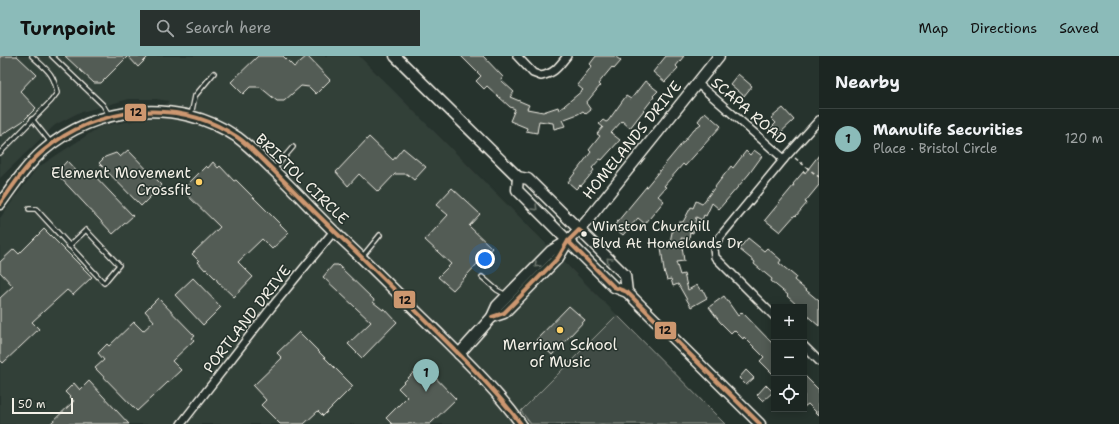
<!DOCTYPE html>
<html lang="en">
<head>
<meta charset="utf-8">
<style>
	:root { --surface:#1c2622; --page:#29322f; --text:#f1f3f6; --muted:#a0a5a5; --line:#3a4340; --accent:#8bbbb9 }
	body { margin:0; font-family:"Shantell Sans",sans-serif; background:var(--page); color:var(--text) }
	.controls { position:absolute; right:12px; bottom:12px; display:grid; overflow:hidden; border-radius:0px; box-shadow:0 2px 10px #0003 }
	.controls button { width:36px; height:36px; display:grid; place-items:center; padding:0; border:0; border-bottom:1px solid var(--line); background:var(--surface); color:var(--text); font:20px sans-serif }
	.scale { position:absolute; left:12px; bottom:10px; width:61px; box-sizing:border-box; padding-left:4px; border:2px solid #f4f1e8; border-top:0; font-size:11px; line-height:14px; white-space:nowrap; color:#f4f1e8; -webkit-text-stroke:3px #26332d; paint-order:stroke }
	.you { position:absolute; left:485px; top:203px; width:14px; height:14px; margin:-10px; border:3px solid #fff; border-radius:50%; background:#1a73e8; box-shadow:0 0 0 6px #1a73e833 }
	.badge { display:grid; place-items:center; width:26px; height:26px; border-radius:50%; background:var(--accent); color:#111; font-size:13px; font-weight:700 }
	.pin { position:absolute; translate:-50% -33px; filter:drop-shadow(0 1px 2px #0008) }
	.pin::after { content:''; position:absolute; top:21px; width:14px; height:12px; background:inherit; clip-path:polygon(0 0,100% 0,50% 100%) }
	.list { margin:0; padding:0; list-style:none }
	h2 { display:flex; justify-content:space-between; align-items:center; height:52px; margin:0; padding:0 16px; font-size:17px }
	h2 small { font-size:13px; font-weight:400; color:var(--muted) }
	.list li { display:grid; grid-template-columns:26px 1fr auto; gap:12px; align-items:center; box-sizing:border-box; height:60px; padding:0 16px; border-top:1px solid var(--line) }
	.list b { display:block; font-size:15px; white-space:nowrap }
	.list p { margin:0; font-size:13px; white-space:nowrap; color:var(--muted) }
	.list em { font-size:13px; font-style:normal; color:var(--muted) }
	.icon { flex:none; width:22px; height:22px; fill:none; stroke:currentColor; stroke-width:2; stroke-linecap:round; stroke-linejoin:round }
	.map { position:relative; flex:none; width:819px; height:368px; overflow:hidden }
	header { display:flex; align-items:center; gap:24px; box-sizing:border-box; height:56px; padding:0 20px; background:var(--accent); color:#111 }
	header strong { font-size:19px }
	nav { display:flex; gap:22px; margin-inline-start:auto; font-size:14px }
	.search { width:280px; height:36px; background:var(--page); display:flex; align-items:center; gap:10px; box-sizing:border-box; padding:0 14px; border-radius:0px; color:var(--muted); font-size:15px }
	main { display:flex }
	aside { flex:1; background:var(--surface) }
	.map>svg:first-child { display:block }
</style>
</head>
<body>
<header>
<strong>Turnpoint</strong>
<div class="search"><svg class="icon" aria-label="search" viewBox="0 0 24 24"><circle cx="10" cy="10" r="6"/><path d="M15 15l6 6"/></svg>Search here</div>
<nav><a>Map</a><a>Directions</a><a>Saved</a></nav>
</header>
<main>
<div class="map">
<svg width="819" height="368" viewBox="0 0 819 368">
	<rect width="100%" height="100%" fill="#26332d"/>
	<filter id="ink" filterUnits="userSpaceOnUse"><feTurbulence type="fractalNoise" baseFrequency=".025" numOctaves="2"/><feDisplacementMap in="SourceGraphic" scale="8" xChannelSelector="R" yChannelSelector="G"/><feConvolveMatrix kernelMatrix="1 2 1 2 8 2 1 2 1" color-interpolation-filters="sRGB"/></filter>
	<g filter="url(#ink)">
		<!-- built -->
		<path fill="#333f39" d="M0 0H359L617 259 516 360 521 368H0V162L37 112 101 70 152 62 169 45 156 43H129L78 57 55 69 0 122Z"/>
		<!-- green -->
		<path fill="#414b45" stroke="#9a9e96" d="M617 259 725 368H531L521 355Z"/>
		<!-- building -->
		<g fill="#525c55" stroke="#f4f1e8">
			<path d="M0 0H17L36 18 20 35 36 52 23 65 0 80Z"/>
			<path d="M65 0H149L138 11 128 0 101 27H94Z"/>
			<path d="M258 0H283L294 11 307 0 330 24 316 38 309 31 301 30 284 45H277L260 31H250L243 38 231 26Z"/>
			<path d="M461 0H483L503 21 501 24 514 36 510 41 529 49 527 53 543 56 558 51 559 54 583 34 577 29 592 10 590 8 596 0H615L621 5 614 13 612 11 598 28 600 30 586 47 591 54 586 58 583 55 578 58 562 64 565 70 554 73 553 67 539 65 537 77 526 75 527 72 510 65 515 53 510 51 487 30 484 33 476 25 481 20Z"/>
			<path d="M666 0H684L676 10 678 12 665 26 653 16Z"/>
			<path d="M738 18 752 30 744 40 730 28Z"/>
			<path d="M645 25 658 35 653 40 654 41 630 72 622 65 611 77 620 84 602 104 600 103 592 112 594 114 588 122 581 130 580 129 576 133 568 126 591 96 589 94 600 80 597 78 603 71 599 68 603 64 606 66 608 65 626 40 631 43Z"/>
			<path d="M783 52 794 64 778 79 771 72 776 67 771 62Z"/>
			<path d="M705 56 721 70 685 110 683 108 664 130 666 131 658 140 664 145 645 168 638 162 623 179 613 171 694 73 701 68 698 65Z"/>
			<path d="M369 81 393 104 403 92 426 111 414 124 407 118H395L378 136 359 118 348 130 336 116Z"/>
			<path d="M128 94 162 129 141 150 99 107 105 101 116 97 120 101Z"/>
			<path d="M754 94 762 100 749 118 719 153 712 147 706 160 704 159 702 164 696 161 693 177 690 176 689 183 681 182 684 205 676 206 680 219 684 218 688 234 697 229 701 235 703 234 707 242 691 251 678 228 673 230 671 223 667 224 664 215 661 191 669 190 673 172 677 173 678 166H683L691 151 693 152 696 145 702 148 731 110 733 112 746 95 750 99Z"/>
			<path d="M819 99V129L805 146 807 147 796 160 795 159 780 176 765 164 794 129 793 128 804 115 805 117Z"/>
			<path d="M67 105 83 122 90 115 133 160 113 178 56 117Z"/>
			<path d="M213 106 218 112 220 110 234 125 236 124 289 177 272 193 262 183 238 206 253 221 234 241 217 225V224L206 213 205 214 198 206 199 205 192 198 220 171 182 134 206 110 208 112Z"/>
			<path d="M452 132 480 158 469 170 492 192 453 234 438 221 451 208 425 184 448 159 436 149Z"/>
			<path d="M44 173 92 221 73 239 67 234 32 266 39 273 3 307 0 304V242L13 230 0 216V206L14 193 19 198Z"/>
			<path d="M748 182 764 195 767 192 781 204 779 207 796 221 794 224 819 245V270L804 257V251H799L787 240 788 239 771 225 772 223 754 208 755 206 739 193Z"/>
			<path d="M333 209H338L374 244 373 246 383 254 384 252 397 266 362 302 348 288 371 266 323 221Z"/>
			<path d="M193 222 221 251 203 269 175 239Z"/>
			<path d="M724 240 738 260 742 256 774 289V319L760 305 764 301 744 281 743 283 734 274 731 277 720 266 709 251Z"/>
			<path d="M158 242 195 280 192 282 194 284 172 305 181 314 137 355 95 312 104 304 98 297 107 288 109 290 134 266 143 275 154 265 145 255Z"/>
			<path d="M569 250 585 264 552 299 536 284Z"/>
			<path d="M299 276 353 330 323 360 318 355 304 368H280L261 349 266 344 253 330 282 302 277 297Z"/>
			<path d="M422 308 456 343 430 368H392L386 362 407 341 398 332Z"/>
			<path d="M746 314 754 322 746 329 739 322Z"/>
			<path d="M804 319 819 334V359L808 348 804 351Z"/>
			<path d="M89 325 129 368H50L74 345 65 336 74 327 80 334Z"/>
			<path d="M766 329 773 336 763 345 757 339Z"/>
		</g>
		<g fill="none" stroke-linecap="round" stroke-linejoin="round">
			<defs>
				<g id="lane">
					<path d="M52 0 103 49 109 59"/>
					<path d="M191 59 195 40 214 17"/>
					<path d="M32 63 52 88"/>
					<path d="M0 97 51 45 57 37C54 17 46 13 32 0"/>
					<path d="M274 113 293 91"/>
					<path d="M29 153H36L104 227 119 209 86 174 69 190"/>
					<path d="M362 201 380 179"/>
					<path d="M482 221 497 234 506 239"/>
				</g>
				<g id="street">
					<path d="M517 0 533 17 541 20C555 17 558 11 567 0"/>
					<path d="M697 27 784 103"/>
					<path d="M774 260 715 201 714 193 715 187 784 103 819 64"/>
					<path d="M804 290 819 305"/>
					<path d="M181 368 271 252 334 175"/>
				</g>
				<g id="secondary">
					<path d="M395 0 518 121 528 123 625 219 627 236"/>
					<path d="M518 121 517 134 614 231 627 236 760 368"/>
					<path d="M0 148C13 130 26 110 43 95 95 49 179 41 237 81 249 90 260 101 270 111 296 135 319 162 345 186 374 213 402 242 431 270 462 301 495 332 521 368"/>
					<path d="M492 261 504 257 558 202 568 185 586 166 719 0"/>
					<path d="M459 298 492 261 497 250 551 195 566 186"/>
				</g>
			</defs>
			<!-- lane casing -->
			<use href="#lane" stroke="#f4f1e8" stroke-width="6"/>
			<!-- street casing -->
			<use href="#street" stroke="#f4f1e8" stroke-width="10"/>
			<!-- secondary casing -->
			<use href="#secondary" stroke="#f4f1e8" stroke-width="13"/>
			<!-- path -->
			<path stroke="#f4f1e8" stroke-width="1.5" stroke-dasharray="4 3" stroke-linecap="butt" d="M795 102 819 121"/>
			<!-- lane -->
			<use href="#lane" stroke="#26332d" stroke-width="3.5"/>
			<!-- street -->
			<use href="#street" stroke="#26332d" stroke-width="7"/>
			<!-- secondary -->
			<use href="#secondary" stroke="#26332d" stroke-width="10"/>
			<defs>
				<g id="bus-1">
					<path d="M0 148C13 130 26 109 43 95 97 50 178 41 237 81 249 89 260 101 270 111 296 137 321 163 348 188 373 212 397 236 421 260 456 295 491 329 521 368"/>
					<path d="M568 185 614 231 627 236 760 368"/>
					<path d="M492 261 504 257 558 202 568 185 579 174 584 178"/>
				</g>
			</defs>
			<!-- bus-1 casing -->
			<use href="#bus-1" stroke="#26332d" stroke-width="7"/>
			<!-- bus-1 -->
			<use href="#bus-1" stroke="#cd976f" stroke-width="4"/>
		</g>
		<!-- one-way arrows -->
		<defs><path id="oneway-chevron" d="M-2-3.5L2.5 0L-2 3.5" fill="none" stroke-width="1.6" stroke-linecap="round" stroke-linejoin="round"/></defs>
		<g stroke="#6e766e">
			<use href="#oneway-chevron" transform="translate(535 152) rotate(46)"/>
			<use href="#oneway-chevron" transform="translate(609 204) rotate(-135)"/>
			<use href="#oneway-chevron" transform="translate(537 209) rotate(135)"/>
		</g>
	</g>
	<!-- markers -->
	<g fill="#ffd166" stroke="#26332d" stroke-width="1.5">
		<circle cx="199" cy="126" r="4"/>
		<circle cx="560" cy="274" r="4"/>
	</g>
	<circle fill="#f4f1e8" stroke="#26332d" stroke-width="1.5" cx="584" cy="178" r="3.5"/>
	<g text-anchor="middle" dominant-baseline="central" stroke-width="3" stroke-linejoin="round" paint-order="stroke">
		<!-- bus labels -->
		<g font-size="14" fill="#f4f1e8" stroke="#26332d" text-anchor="start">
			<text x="592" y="170">Winston Churchill<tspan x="592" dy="17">Blvd At Homelands Dr</tspan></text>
		</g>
		<!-- street labels -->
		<g font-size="15" fill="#f4f1e8" stroke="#26332d">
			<text transform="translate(749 55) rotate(41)">SCAPA ROAD</text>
			<text transform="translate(632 84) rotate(-51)">HOMELANDS DRIVE</text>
			<text transform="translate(302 123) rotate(44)">BRISTOL CIRCLE</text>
			<text transform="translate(247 263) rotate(-52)">PORTLAND DRIVE</text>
		</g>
		<!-- poi labels -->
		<g font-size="15" fill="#f4f1e8" stroke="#26332d" text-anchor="end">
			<text x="191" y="117">Element Movement<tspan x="191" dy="17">Crossfit</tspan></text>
			<text x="560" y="289" text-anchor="middle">Merriam School<tspan x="560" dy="17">of Music</tspan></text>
		</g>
	</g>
	<g stroke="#26332d" stroke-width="1.5">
		<rect x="124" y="47" width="23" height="19" rx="4" fill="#cd976f"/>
		<rect x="393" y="234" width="23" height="19" rx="4" fill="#cd976f"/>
		<rect x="654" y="265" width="23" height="19" rx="4" fill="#cd976f"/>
	</g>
	<g font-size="11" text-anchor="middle" font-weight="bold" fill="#111">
		<text x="136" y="60">12</text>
		<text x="405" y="248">12</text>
		<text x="665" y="278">12</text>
	</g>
</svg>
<div class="controls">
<button>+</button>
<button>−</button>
<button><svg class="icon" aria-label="locate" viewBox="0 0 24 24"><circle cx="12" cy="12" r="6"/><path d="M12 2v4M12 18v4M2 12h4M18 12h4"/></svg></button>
</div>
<div class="scale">50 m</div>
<div class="you"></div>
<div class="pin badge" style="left:426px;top:336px">1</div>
</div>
<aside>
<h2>Nearby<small></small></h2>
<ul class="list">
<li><span class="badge">1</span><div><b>Manulife Securities</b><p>Place · Bristol Circle</p></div><em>120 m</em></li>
</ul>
</aside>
</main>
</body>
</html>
